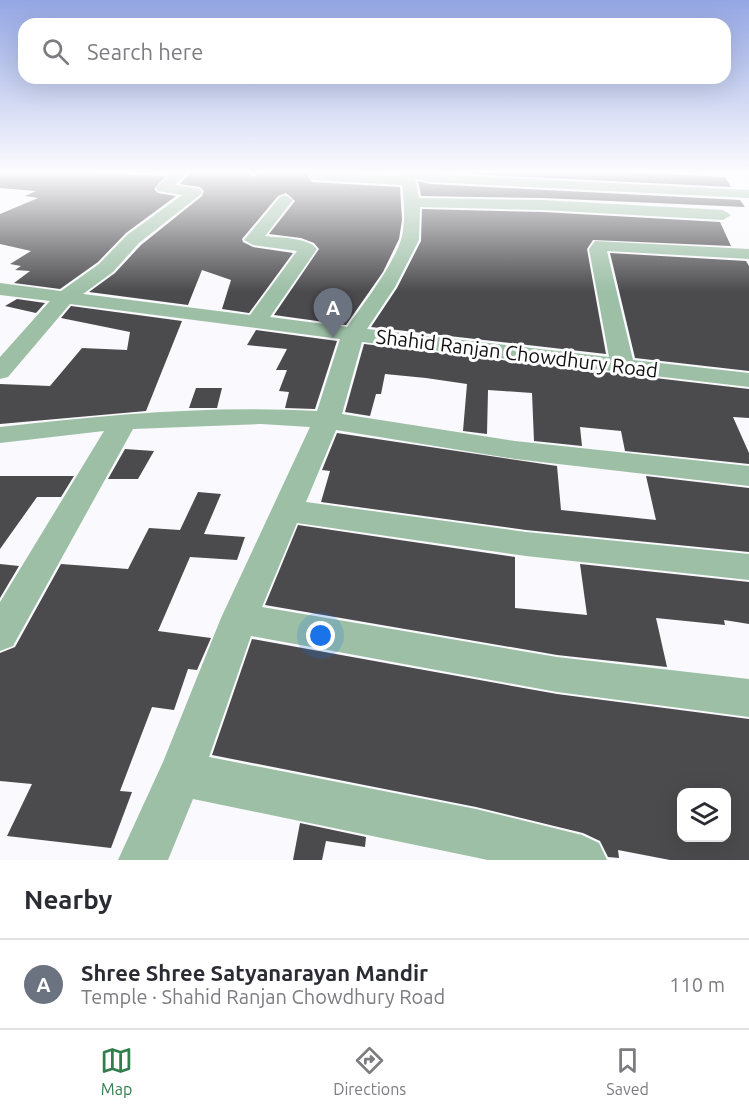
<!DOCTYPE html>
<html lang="en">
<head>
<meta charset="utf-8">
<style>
	:root { --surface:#fff; --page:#f7f7f7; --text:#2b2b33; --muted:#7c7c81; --line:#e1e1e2; --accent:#317d4c }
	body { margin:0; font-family:Ubuntu,sans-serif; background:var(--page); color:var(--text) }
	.controls { position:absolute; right:18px; bottom:18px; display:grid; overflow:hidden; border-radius:12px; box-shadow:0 6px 24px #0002 }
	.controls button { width:54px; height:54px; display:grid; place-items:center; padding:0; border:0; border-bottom:2px solid var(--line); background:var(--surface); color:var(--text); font:30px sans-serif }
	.you { position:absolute; left:321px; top:636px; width:21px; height:21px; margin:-15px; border:4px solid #fff; border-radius:50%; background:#1a73e8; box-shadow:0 0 0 9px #1a73e833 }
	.badge { display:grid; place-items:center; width:39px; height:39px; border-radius:50%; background:var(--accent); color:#fff; font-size:20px; font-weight:700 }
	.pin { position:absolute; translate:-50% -50px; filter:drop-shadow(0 2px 3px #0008) }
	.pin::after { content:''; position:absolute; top:32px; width:21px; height:18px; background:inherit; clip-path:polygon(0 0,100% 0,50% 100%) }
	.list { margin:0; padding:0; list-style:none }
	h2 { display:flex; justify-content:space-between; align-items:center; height:78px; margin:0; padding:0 24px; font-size:26px }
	h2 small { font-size:20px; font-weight:400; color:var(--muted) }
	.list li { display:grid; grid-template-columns:39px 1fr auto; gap:18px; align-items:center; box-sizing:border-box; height:90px; padding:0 24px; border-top:2px solid var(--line) }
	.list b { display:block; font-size:22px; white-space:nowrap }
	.list p { margin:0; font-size:20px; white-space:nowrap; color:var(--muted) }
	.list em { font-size:20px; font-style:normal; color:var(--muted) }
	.icon { flex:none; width:33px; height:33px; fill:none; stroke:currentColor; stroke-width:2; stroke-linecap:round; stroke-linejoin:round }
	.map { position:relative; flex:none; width:749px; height:860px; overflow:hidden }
	.search { position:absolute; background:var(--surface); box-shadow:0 6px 24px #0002; left:18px; right:18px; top:18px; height:66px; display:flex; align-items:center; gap:15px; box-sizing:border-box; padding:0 21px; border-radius:18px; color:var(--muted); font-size:22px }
	.sheet { height:168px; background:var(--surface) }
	nav { display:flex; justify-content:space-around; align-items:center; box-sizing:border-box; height:84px; border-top:2px solid var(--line); background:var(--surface); font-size:16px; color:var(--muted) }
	nav a { display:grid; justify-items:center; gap:3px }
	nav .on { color:var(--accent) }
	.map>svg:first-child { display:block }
</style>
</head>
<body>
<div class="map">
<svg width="749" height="860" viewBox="0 0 749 860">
	<rect width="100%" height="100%" fill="#faf9fd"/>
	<!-- building -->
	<g fill="#4b4a4d" fill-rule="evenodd">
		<path d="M0 171H94L91 173 166 176 154 189 158 193 176 196 126 233 98 262 60 289 14 283 30 271 15 270 21 266 10 264 31 251 0 244V214L38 198 25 196 36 191 0 188Z"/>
		<path d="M192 171H244L253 177 263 171H316L308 176 312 182 400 187 402 220 399 239 383 272 346 325 274 315 319 249 314 243 301 238 269 234 295 201 286 193 278 196 242 239 243 242 253 247 293 253 249 313 222 309 231 280 202 270 188 305 89 292 115 273 141 245 202 196 204 191 200 187 180 184Z"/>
		<path d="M470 171H600L689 175 725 177 731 187 469 174Z"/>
		<path d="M418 181 430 184 740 200 745 207 543 198 421 196Z"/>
		<path d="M422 209 543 212 720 222 731 246 593 240 587 249 606 354 371 327 397 288 421 241Z"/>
		<path d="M610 253 746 261 749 266V371L635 358Z"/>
		<path d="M17 299 45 303 36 313 5 306Z"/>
		<path d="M71 306 182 321 146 411 0 424V384L50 386 82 348 127 350 130 332 61 318Z"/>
		<path d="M256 330 337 341 315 409 285 408 289 392 279 391 287 370H276L287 349 247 345Z"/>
		<path d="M364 344 749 389V418L733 417 749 453V464L625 451 621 431 580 427 582 446 534 441 532 393 488 390 487 434 463 431 467 384 426 378 385 374 381 394H376L370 416 345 412Z"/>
		<path d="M196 388H222L217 408H189Z"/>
		<path d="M337 433 557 466 561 510 656 520 646 476 749 488V552L526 530 321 502 330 471 322 470Z"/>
		<path d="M125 449 154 451 138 479H108Z"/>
		<path d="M0 476H74L61 497H37L0 549Z"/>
		<path d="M198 492 221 494 204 534 245 537 237 560 190 557 158 631 211 638 197 670 188 669 174 710 152 707 120 791 132 792 111 848 7 836 32 784 0 781V653L15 647 61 564 128 569 149 528 180 530Z"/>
		<path d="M298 525 515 557V608L587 615 580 564 749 582V624L724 620 725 625 656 618 667 667 557 655 265 605Z"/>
		<path d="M0 564 19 566 0 598Z"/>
		<path d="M252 639 557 694 749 719V860H670L618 850 619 858 608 857 600 841 583 833 476 807 212 755ZM681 792H726V837H681Z"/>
		<path d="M300 823 366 837 365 847 326 841 322 860H293Z"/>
	</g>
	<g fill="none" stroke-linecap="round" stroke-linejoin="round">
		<!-- street -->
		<g fill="#9cbfa5" fill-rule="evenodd">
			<path d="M174 171H190L175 185 200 189 202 192 200 195 139 243 113 272 83 294 250 315 297 251 253 245 244 240 280 197 285 195 293 200 265 236C279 238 308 237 317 249L270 317 347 327C364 303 392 267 401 240 406 224 404 201 402 185L312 180 310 177 317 173 401 176 400 171 431 174 749 190V198L430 182 415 178 419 198 543 200 723 210 731 215 723 220 543 210 420 207 419 240 395 287 367 329 609 357 589 249 595 241 749 249V259L607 251 633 360 749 373V387L362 342 342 414 515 441 749 466V486L515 459 336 430 306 502 526 532 749 554V580L526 556 297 523 262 607 557 657 749 679V717L557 692 251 636 209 757 476 809 582 835 599 843 607 860H488L193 799 168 860H118L163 762 221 618 310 427 261 424 133 429 13 646 0 651V602L104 431 0 443V427C106 415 210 405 317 411L340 339 70 304 8 377 0 379V357L50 301 0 295V283L61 291 99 264 127 235 182 195 158 191 156 188Z"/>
			<path d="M246 171H261L254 175Z"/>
		</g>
	</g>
	<!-- sky -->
	<linearGradient id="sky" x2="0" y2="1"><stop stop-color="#94a6e4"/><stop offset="0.59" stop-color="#fdfcfe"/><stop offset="1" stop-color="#fdfcfe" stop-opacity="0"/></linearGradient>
	<rect width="749" height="292" fill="url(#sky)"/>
	<g text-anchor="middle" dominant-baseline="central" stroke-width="6" stroke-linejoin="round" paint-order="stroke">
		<!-- street labels -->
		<g font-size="20" fill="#121113" stroke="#fff">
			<text transform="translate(517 353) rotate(7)">Shahid Ranjan Chowdhury Road</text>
		</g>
	</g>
</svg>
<div class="controls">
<button><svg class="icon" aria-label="layers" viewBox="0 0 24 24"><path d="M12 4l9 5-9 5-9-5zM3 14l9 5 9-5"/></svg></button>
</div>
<div class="you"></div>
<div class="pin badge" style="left:333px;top:338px;background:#6b7280">A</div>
<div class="search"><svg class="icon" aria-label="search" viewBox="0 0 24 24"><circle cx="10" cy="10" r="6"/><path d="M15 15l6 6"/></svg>Search here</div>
</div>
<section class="sheet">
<h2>Nearby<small></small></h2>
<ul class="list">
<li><span class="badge" style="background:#6b7280">A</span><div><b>Shree Shree Satyanarayan Mandir</b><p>Temple · Shahid Ranjan Chowdhury Road</p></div><em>110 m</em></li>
</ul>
</section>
<nav>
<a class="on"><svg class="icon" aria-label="map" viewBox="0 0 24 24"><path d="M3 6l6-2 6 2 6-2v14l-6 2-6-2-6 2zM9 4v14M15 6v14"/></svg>Map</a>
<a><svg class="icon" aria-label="directions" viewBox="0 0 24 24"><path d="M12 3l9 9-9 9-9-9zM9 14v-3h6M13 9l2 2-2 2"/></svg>Directions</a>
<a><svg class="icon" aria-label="saved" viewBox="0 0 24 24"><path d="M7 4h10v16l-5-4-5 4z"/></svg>Saved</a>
</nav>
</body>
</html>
